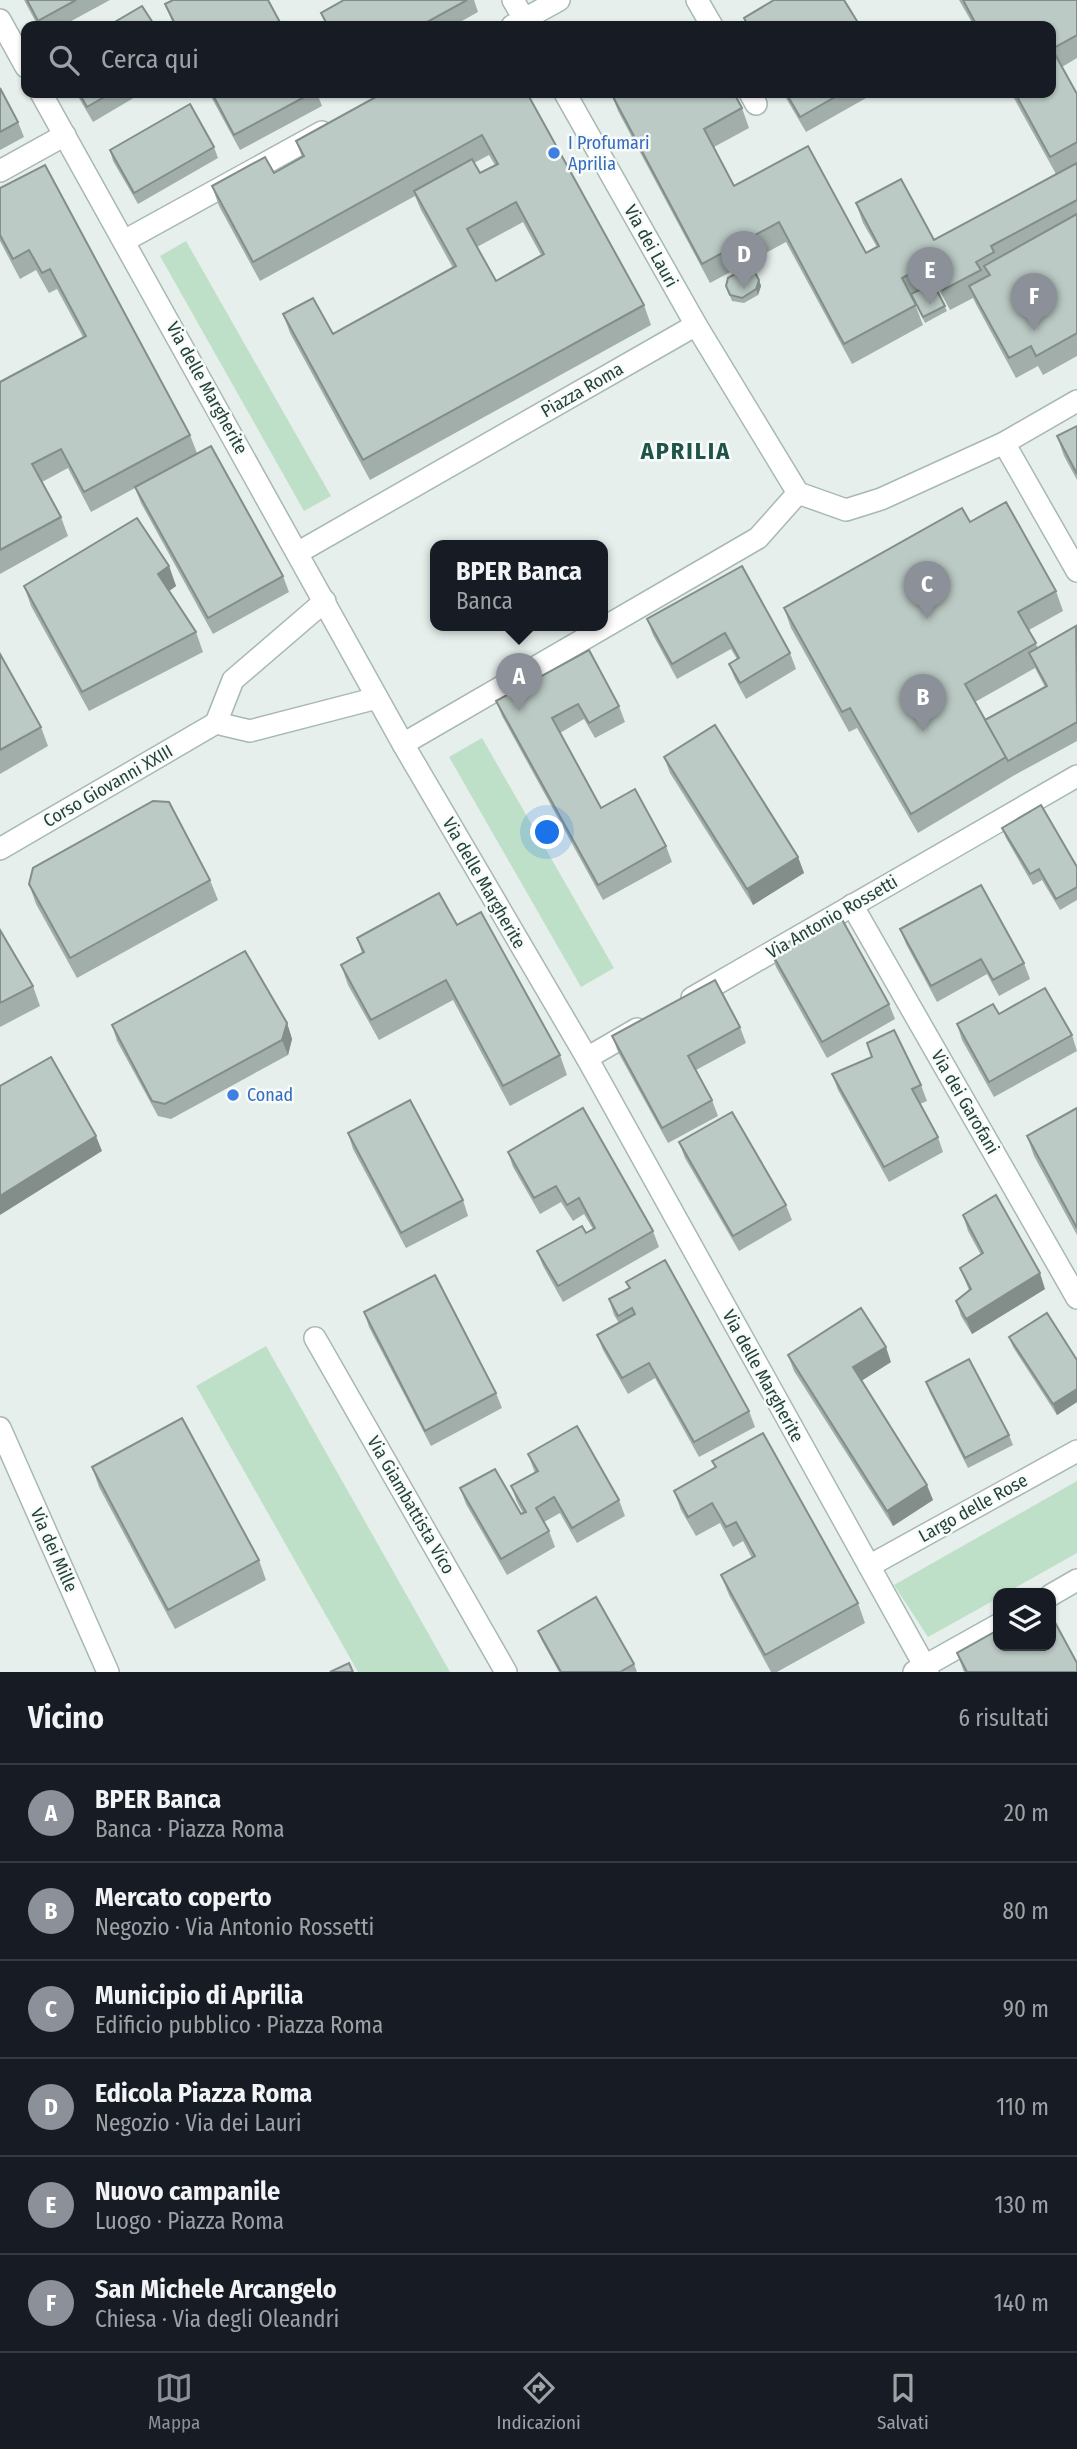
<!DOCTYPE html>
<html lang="it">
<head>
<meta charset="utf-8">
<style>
	:root { --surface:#171b24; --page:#20242c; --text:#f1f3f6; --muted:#9ea1a6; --line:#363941; --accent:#8c9099 }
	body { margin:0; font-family:"Fira Sans Condensed",sans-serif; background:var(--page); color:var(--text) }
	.controls { position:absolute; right:21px; bottom:21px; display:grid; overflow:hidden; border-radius:14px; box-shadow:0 2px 5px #0004 }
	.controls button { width:63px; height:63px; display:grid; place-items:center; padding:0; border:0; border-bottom:2px solid var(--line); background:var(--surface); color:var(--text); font:35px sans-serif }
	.you { position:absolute; left:548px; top:833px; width:24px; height:24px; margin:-18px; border:5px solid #fff; border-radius:50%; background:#1a73e8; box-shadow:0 0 0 10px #1a73e833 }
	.badge { display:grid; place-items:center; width:46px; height:46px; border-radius:50%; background:var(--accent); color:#fff; font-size:23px; font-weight:700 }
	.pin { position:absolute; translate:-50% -58px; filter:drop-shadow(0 2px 4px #0008) }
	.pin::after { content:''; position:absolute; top:37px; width:24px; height:21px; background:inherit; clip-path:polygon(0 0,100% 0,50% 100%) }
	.popup { position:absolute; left:430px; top:540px; width:178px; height:91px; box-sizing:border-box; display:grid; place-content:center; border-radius:14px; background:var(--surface); filter:drop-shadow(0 2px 5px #0005); font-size:23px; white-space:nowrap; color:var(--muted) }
	.popup b { font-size:26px; color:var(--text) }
	.popup::after { content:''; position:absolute; left:50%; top:100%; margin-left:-14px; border:14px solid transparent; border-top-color:var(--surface) }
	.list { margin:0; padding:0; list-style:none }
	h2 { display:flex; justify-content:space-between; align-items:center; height:91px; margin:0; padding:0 28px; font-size:30px }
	h2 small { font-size:23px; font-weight:400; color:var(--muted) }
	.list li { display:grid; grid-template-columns:46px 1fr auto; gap:21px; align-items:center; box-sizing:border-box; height:98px; padding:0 28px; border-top:2px solid var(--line) }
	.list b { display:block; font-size:26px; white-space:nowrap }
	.list p { margin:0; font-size:23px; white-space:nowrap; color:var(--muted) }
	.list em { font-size:23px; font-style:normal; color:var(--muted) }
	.icon { flex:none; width:38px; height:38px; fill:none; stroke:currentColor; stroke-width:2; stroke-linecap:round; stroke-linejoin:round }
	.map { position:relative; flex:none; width:1077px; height:1672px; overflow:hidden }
	.search { position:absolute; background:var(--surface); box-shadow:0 2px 5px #0004; left:21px; right:21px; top:21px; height:77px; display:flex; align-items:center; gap:18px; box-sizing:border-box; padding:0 24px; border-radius:14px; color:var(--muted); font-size:26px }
	.sheet { height:679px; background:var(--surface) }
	nav { display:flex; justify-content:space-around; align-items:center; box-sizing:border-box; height:98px; border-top:2px solid var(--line); background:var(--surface); font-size:19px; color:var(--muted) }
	nav a { display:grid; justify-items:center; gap:4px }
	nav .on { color:var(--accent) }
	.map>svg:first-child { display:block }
</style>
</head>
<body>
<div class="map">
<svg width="1077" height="1672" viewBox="0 0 1077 1672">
	<rect width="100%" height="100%" fill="#e6efeb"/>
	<!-- green -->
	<g fill="#bfe0c8">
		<path d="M186 241 331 496 304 511 160 256Z"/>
		<path d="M482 738 614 968 581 987 449 757Z"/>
		<path d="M266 1346 450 1672H358L196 1386Z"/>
		<path d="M1077 1481V1553L1006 1593H998V1598L928 1637 894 1585Z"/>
	</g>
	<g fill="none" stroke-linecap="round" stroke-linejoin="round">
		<defs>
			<g id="minor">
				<path d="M513 0 528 26"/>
				<path d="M697 0 712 26"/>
				<path d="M0 20 26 67"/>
				<path d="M512 26 559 0"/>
				<path d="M41 93 403 744 587 1058 928 1672"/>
				<path d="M565 93 696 325 798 493 846 510 881 499 1004 443 1077 401"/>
				<path d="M750 93 756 104"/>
				<path d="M0 171 65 135"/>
				<path d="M124 241 322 132"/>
				<path d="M1004 443 1077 571"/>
				<path d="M299 552 696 325"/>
				<path d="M216 723 233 680 325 601"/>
				<path d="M216 723 250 731 377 698"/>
				<path d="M403 744 758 538 798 493"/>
				<path d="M0 849 216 723"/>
				<path d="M852 905 1077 1298"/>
				<path d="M692 998 1077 776"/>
				<path d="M587 1058 637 1029"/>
				<path d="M315 1338 506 1672"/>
				<path d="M0 1428 108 1672"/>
				<path d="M869 1566 1077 1451"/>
				<path d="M1051 1595 1077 1580"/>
				<path d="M914 1672 998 1625"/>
			</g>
		</defs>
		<!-- minor casing -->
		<use href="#minor" stroke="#a8b8b2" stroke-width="24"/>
		<!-- minor -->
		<use href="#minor" stroke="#fff" stroke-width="21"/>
	</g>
	<!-- wall -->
	<g fill="#a1aea9" fill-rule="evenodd">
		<path d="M24 0H110L62 26H38Z"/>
		<path d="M344 0H474L478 12 453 26H326L321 13Z"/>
		<path d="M959 0H1077V58L1062 67 1077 94V356L1043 375 1038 366 1016 378 977 306 973 298 950 310 936 284 934 285 947 311 925 323 912 296 923 325 852 364 786 242 710 283 618 111 611 93 742 108 749 128 714 147 734 186 866 253 877 247 863 223 856 203 934 240 1056 174 1011 93H1051V26H974Z"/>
		<path d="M165 4 282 26H174Z"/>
		<path d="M0 88 18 122 24 137 0 150Z"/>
		<path d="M76 93H142L93 122Z"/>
		<path d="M209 93H317L322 106 240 150Z"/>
		<path d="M527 93 644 305 651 325 370 480 290 333 283 314 333 334 453 268 421 210 415 196 260 281 219 206 212 186 274 173 302 157 296 141ZM489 155 495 165 480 173 474 163ZM523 222 541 255 496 281 477 247Z"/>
		<path d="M783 93H875L806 132Z"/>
		<path d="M214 147 218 158 138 204 113 161 110 150Z"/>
		<path d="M0 188 190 435 197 453 283 576 289 592 213 634 141 503 135 488 91 512 68 468 42 482 61 517 68 536 0 574V382L83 337 57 289 49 293 36 270 20 279 0 241Z"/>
		<path d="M759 280 761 286 758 295 744 303 732 301 726 286Z"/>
		<path d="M1077 426V480L1064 456 1057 436Z"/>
		<path d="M970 522 1056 591 1063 611 1029 630 1038 648 1077 627V741L1013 776 918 833 857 728 849 732 791 628 784 608ZM1035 668 1045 687 985 720 975 702Z"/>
		<path d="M169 566 176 586 169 591 196 632 203 652 89 711 31 606 24 586Z"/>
		<path d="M742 566 790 653 796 669 746 699 735 679 729 664 737 659 731 649 677 679 653 635 647 619Z"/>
		<path d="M0 654 41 727 48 746 0 774Z"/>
		<path d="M496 701 619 706 625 722 595 738 584 719 560 733 601 808 666 846 672 862 603 900 502 716Z"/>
		<path d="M664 757 798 857 804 873 753 905 670 773Z"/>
		<path d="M1002 828 1077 867V900L1060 910 1042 880 1033 885 1006 838Z"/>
		<path d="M210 880 218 900 77 978 36 904 29 884Z"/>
		<path d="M457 925 560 1055 567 1075 510 1106 453 1000 379 1040 348 985 341 965 362 953 357 938Z"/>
		<path d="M900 929 1024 963 1030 979 999 996 987 974 937 1002 906 944Z"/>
		<path d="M0 930 33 986 40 1006 0 1027Z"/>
		<path d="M771 952 889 1004 895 1019 827 1058 776 967Z"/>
		<path d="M999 1014 1072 1035 1077 1051 994 1097 962 1040 957 1024Z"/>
		<path d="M287 1023 292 1039 288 1055 171 1119 158 1116 117 1041 112 1025Z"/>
		<path d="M740 1027 746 1043 696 1070 712 1100 718 1116 668 1143 618 1052 612 1036Z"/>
		<path d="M832 1074 921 1085 927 1101 920 1104 938 1137 943 1152 889 1182 838 1090Z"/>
		<path d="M1077 1108V1235L1034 1156 1027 1136Z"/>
		<path d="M348 1133 463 1200 468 1216 406 1248 353 1149Z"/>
		<path d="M679 1142 786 1205 792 1220 739 1251 685 1158Z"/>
		<path d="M508 1152 653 1231 659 1247 563 1302 543 1266 537 1251 586 1233 593 1229 584 1214 573 1221 561 1202 540 1214 513 1167Z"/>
		<path d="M963 1215 1045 1289 972 1334 961 1316 956 1301 969 1290 960 1268 981 1255 968 1231Z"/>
		<path d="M626 1282 749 1411 755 1427 699 1457 655 1378 628 1394 603 1350 597 1335 619 1323 614 1315 609 1299 629 1288Z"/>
		<path d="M364 1312 496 1393 502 1408 431 1446 369 1327Z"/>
		<path d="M1009 1337 1077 1360V1402L1057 1415 1013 1347Z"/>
		<path d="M788 1355 891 1362 861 1381 933 1500 893 1526 794 1371Z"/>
		<path d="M926 1382 1009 1435 1013 1445 968 1468 930 1393Z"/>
		<path d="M528 1454 619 1500 625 1516 577 1543 560 1513 544 1522 549 1531 555 1547 507 1575 466 1504 460 1488 521 1514 523 1513 517 1502 511 1486 535 1473Z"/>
		<path d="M712 1461 858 1603 865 1623 777 1672H771L729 1595 721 1575 752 1558 743 1541 733 1547 720 1523 696 1536 681 1510 674 1491 715 1468Z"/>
		<path d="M92 1467 259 1560 266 1580 175 1629 99 1487Z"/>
		<path d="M538 1631 634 1664 637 1672H559L542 1641Z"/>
		<path d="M957 1653 1077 1672H964Z"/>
	</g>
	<!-- shaded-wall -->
	<g fill="#838d89">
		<path d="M759 280 761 286 758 295 756 289Z"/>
		<path d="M169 566 176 586 165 594 158 574Z"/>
		<path d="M798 857 804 873 753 905 747 889Z"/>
		<path d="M287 1023 292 1039 288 1055 282 1040Z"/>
		<path d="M96 1136 102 1151 0 1215V1196Z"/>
		<path d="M1040 1273 1045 1289 972 1334 966 1319Z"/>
		<path d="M886 1347 891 1362 858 1383 853 1367Z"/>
		<path d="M1077 1389V1402L1057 1415 1053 1404Z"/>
		<path d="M927 1485 933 1500 893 1526 887 1511Z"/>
	</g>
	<!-- building -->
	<g fill="#bbcac4" stroke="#838d89" stroke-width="2" fill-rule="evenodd">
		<path d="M27 0H76L38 21Z"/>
		<path d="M173 0H268L282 26H176L165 4Z"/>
		<path d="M344 0H467L420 26H328L321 13Z"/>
		<path d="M774 0H844L860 26H748L744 18Z"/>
		<path d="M963 0H1077V35L1052 49 1077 94V142L1050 157 1015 93H1051V26H977Z"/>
		<path d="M142 6 155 26H108Z"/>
		<path d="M0 88 18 122 0 132Z"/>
		<path d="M79 93H111L87 107Z"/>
		<path d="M212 93H312L234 135Z"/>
		<path d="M383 93H527L644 305 363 460 283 314 313 298 333 334 456 266 414 191 472 159 480 173 498 164 482 135 253 262 212 186 265 157 274 173 304 156 296 141ZM516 202 544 254 496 281 467 229Z"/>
		<path d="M611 93H734L742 108 704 129 734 186 808 146 866 253 879 246 856 203 901 179 934 240 1077 163V200L991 246 994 252 976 262 981 270 943 290 929 264 902 278 916 305 844 344 779 222 702 264Z"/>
		<path d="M786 93H842L800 117Z"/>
		<path d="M190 104 214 147 134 193 110 150Z"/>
		<path d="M45 165 190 435 84 492 61 449 32 464 61 517 0 550V382L86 336 50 269 42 273 29 250 13 259 0 235V188Z"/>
		<path d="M1077 214V333L1036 356 1031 346 1009 358 969 286 990 275 984 266Z"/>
		<path d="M744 269 754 271 759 280 756 289 742 298 730 295 726 286 728 278Z"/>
		<path d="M933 283 945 306 923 317 911 294Z"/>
		<path d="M1077 426V474L1057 436Z"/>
		<path d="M211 446 283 576 208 618 135 487Z"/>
		<path d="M1006 502 1056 591 1018 612 1036 643 965 684 1006 757 911 814 850 708 842 712 784 608 962 508 970 522Z"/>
		<path d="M137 518 169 566 158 574 196 632 82 692 24 586Z"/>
		<path d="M742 566 790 653 740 683 729 664 739 658 725 633 672 664 647 619Z"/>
		<path d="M1076 626 1077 722 1008 761 985 720 1047 686 1029 653Z"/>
		<path d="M589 650 619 706 589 723 578 704 552 718 601 808 635 789 666 846 598 885 496 701Z"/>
		<path d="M0 654 41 727 0 750Z"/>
		<path d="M715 725 798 857 747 889 664 757Z"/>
		<path d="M153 801 169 802 210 880 70 958 29 884 33 868Z"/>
		<path d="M1041 805 1077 867V887L1056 899 1039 869 1030 874 1002 828Z"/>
		<path d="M981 885 1024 963 993 980 981 959 931 986 900 929Z"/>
		<path d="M439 893 457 925 481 912 560 1055 503 1086 446 980 371 1020 341 965 364 952 357 938Z"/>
		<path d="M839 914 889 1004 822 1042 771 952Z"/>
		<path d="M0 930 33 986 0 1003Z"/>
		<path d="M245 951 287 1023 282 1040 165 1104 152 1101 112 1025Z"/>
		<path d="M715 980 740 1027 688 1056 712 1100 662 1128 612 1036Z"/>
		<path d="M1045 988 1072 1035 989 1082 957 1024 993 1004 999 1014Z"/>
		<path d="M894 1030 921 1085 912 1089 938 1137 884 1167 832 1074 872 1057 867 1043Z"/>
		<path d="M51 1057 96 1136 0 1196V1086Z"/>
		<path d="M410 1100 463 1200 401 1233 348 1133Z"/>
		<path d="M583 1108 653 1231 558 1286 537 1251 582 1226 586 1233 595 1228 579 1198 567 1205 556 1186 534 1198 508 1152Z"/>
		<path d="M1077 1108V1228L1027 1136Z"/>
		<path d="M732 1112 786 1205 733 1236 679 1142Z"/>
		<path d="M996 1195 1040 1273 966 1319 956 1301 971 1289 960 1268 983 1253 963 1215Z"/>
		<path d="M665 1260 749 1411 694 1442 649 1363 622 1378 597 1335 635 1314 632 1308 618 1316 609 1299 630 1288 626 1282Z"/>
		<path d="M435 1275 496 1393 425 1431 364 1312Z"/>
		<path d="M861 1308 886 1347 853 1367 927 1485 887 1511 788 1355Z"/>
		<path d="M1047 1313 1077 1360V1389L1053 1404 1009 1337Z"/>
		<path d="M969 1359 1009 1435 965 1458 926 1382Z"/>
		<path d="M182 1418 259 1560 168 1610 92 1467Z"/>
		<path d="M577 1426 619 1500 572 1528 554 1497 536 1508 549 1531 501 1559 460 1488 495 1469 521 1514 526 1512 511 1486 538 1471 528 1454Z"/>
		<path d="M763 1433 858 1603 765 1655 721 1575 755 1556 736 1522 726 1527 712 1503 688 1517 674 1491 716 1467 712 1461Z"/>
		<path d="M596 1597 634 1664 620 1672H561L538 1631Z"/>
		<path d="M1051 1615 1077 1663V1672H967L957 1653 998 1630V1646H1051Z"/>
		<path d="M349 1663 353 1672H330Z"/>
	</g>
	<!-- markers -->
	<g fill="#3f7fe0" stroke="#f7fbf9" stroke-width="2.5">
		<circle cx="554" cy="153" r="7"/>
		<circle cx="233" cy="1095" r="7"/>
	</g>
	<g text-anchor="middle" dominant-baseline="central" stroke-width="5" stroke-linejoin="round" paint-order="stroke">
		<!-- shop labels -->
		<g font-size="18" fill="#366cbe" stroke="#f7fbf9" text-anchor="start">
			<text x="568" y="143">I Profumari<tspan x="568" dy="21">Aprilia</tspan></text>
			<text x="247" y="1095">Conad</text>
		</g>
		<!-- street labels -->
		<g font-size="18" fill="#24423a" stroke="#f7fbf9">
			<text transform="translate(651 246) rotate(61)">Via dei Lauri</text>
			<text transform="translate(207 388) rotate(61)">Via delle Margherite</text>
			<text transform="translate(582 390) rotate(-30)">Piazza Roma</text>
			<text transform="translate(108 786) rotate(-30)">Corso Giovanni XXIII</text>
			<text transform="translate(484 883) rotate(60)">Via delle Margherite</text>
			<text transform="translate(832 917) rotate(-30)">Via Antonio Rossetti</text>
			<text transform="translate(965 1102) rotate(60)">Via dei Garofani</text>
			<text transform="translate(763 1376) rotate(61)">Via delle Margherite</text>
			<text transform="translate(411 1505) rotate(60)">Via Giambattista Vico</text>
			<text transform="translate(973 1508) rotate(-29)">Largo delle Rose</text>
			<text transform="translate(54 1550) rotate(66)">Via dei Mille</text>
		</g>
		<!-- district labels -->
		<g font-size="24" font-weight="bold" letter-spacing="2" fill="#1f5548" stroke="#f7fbf9">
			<text x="686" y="451">APRILIA</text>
		</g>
	</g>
</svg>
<div class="controls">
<button><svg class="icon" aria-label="layers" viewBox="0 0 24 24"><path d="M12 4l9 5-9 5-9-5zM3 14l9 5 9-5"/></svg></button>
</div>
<div class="you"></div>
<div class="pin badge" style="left:519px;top:711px">A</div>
<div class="popup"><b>BPER Banca</b>Banca</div>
<div class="pin badge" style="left:923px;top:732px">B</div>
<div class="pin badge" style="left:927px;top:619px">C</div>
<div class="pin badge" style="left:744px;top:289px">D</div>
<div class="pin badge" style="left:930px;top:305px">E</div>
<div class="pin badge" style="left:1034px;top:331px">F</div>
<div class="search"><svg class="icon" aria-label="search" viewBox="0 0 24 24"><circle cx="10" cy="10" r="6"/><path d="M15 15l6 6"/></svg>Cerca qui</div>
</div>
<section class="sheet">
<h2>Vicino<small>6 risultati</small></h2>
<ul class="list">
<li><span class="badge">A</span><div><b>BPER Banca</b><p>Banca · Piazza Roma</p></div><em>20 m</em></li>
<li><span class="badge">B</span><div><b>Mercato coperto</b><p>Negozio · Via Antonio Rossetti</p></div><em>80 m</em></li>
<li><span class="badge">C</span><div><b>Municipio di Aprilia</b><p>Edificio pubblico · Piazza Roma</p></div><em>90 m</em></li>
<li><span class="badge">D</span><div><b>Edicola Piazza Roma</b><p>Negozio · Via dei Lauri</p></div><em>110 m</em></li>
<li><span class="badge">E</span><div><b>Nuovo campanile</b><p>Luogo · Piazza Roma</p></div><em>130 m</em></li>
<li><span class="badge">F</span><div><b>San Michele Arcangelo</b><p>Chiesa · Via degli Oleandri</p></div><em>140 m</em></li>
</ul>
</section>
<nav>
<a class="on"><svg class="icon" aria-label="map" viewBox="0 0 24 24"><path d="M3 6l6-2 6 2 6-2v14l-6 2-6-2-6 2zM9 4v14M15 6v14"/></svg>Mappa</a>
<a><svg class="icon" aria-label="directions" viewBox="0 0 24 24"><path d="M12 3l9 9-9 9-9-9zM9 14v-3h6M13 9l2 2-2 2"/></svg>Indicazioni</a>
<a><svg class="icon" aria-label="saved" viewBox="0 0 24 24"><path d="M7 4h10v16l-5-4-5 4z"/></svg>Salvati</a>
</nav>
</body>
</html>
